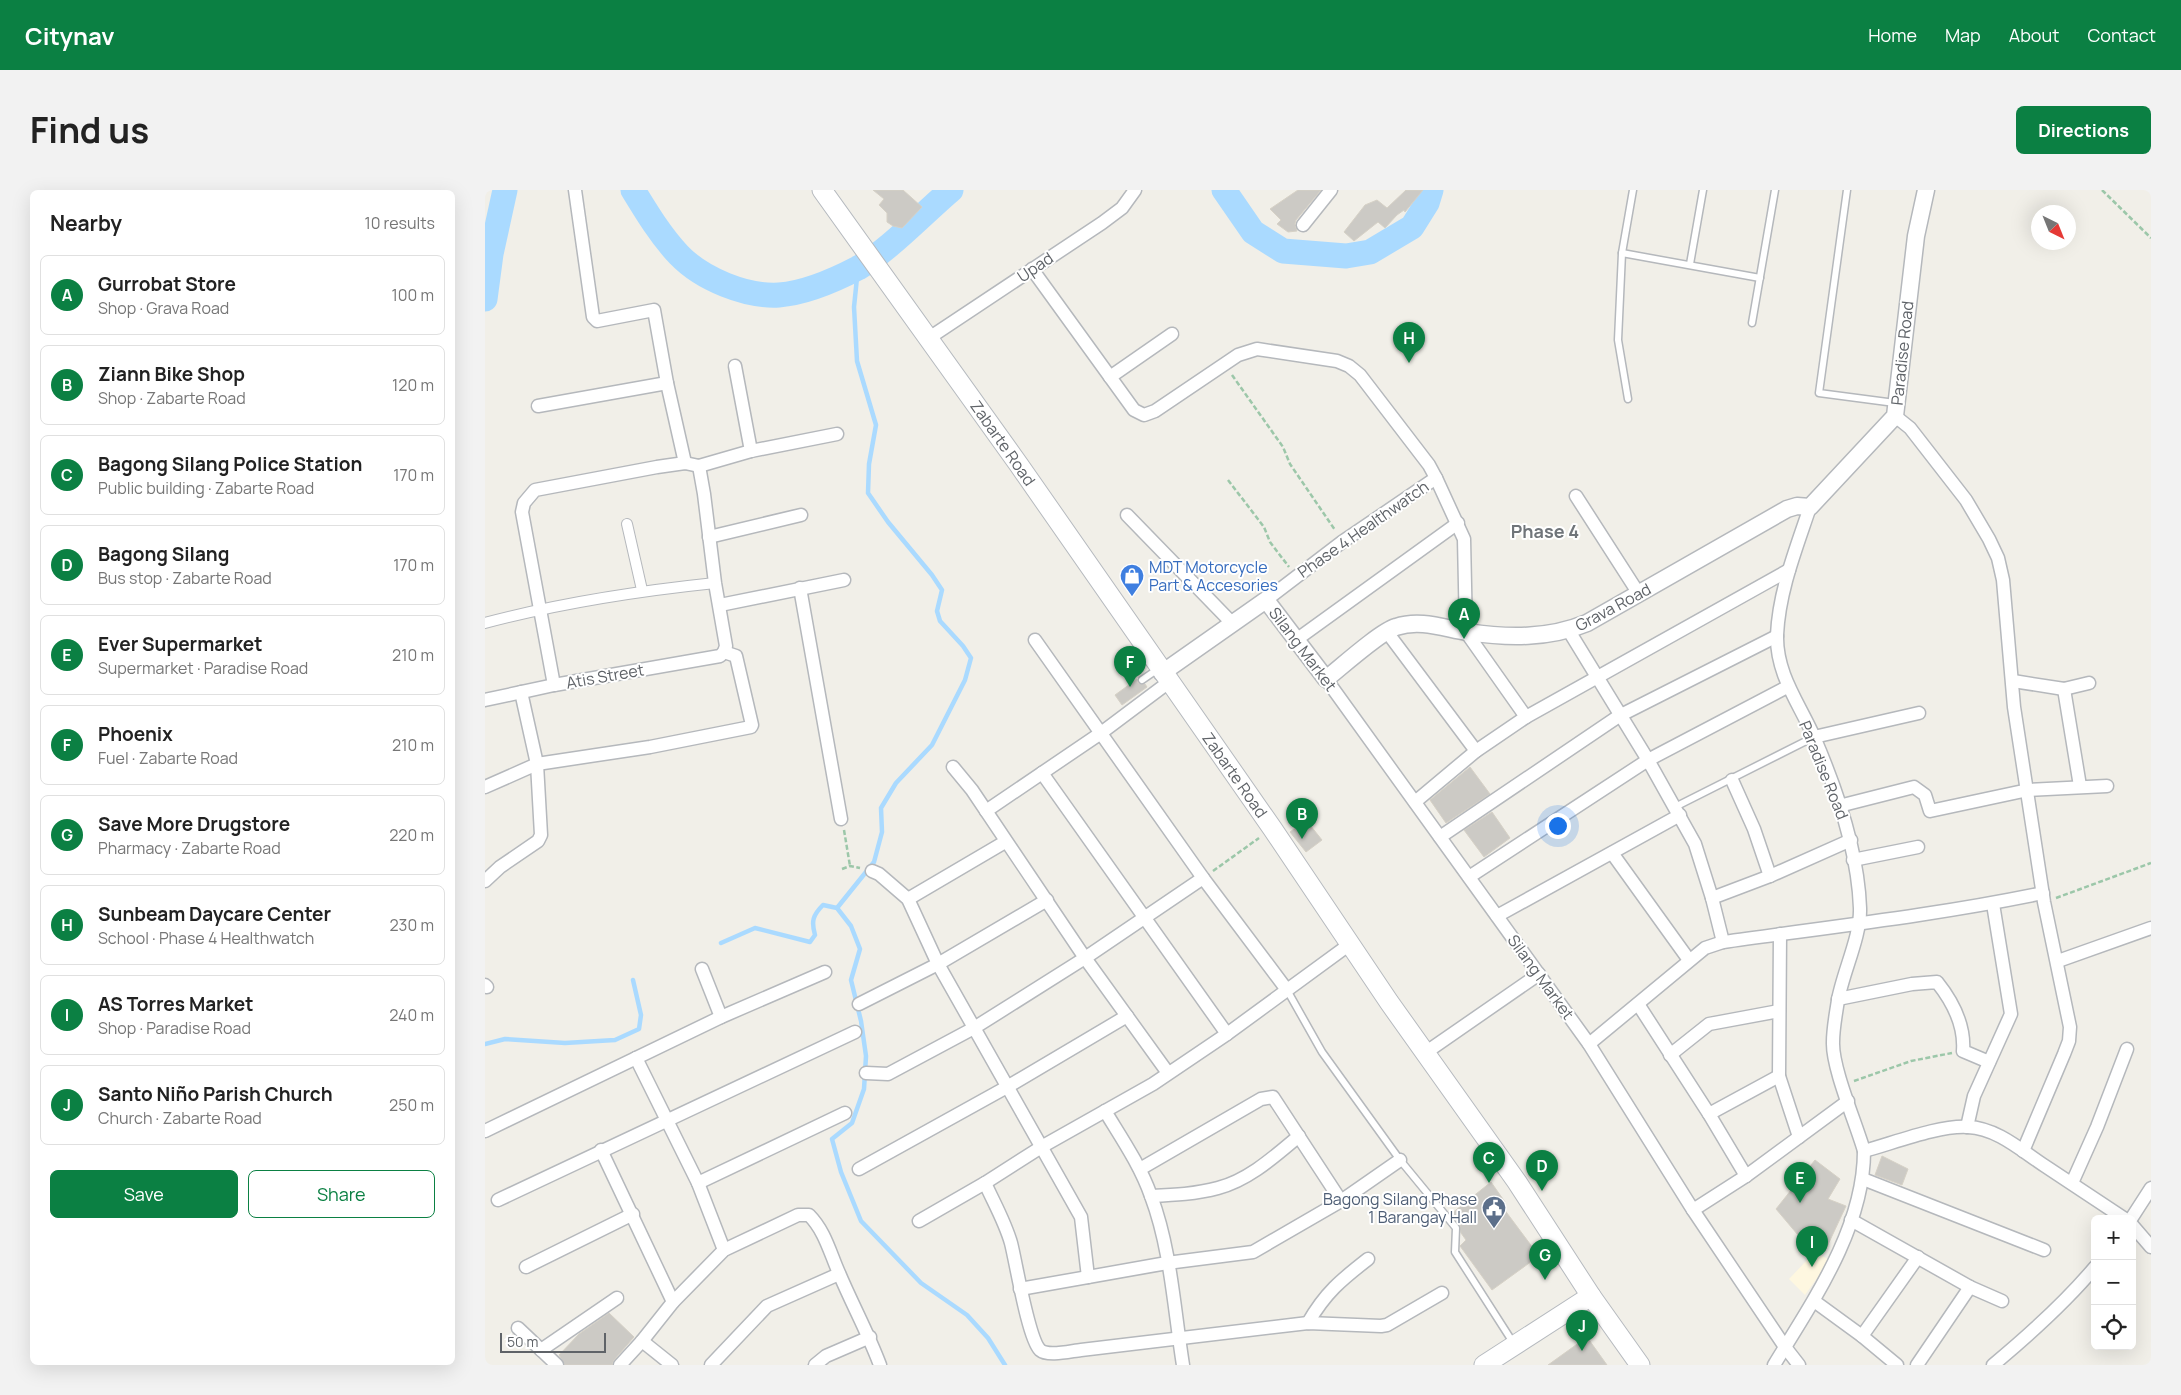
<!DOCTYPE html>
<html lang="en">
<head>
<meta charset="utf-8">
<style>
	:root { --surface:#fff; --page:#f2f2f2; --text:#222; --muted:#767676; --line:#e0e0e0; --accent:#0b8043 }
	body { margin:0; font-family:Manrope,sans-serif; background:var(--page); color:var(--text) }
	.controls { position:absolute; right:15px; bottom:15px; display:grid; overflow:hidden; border-radius:8px; box-shadow:0 5px 20px #0002 }
	.controls button { width:45px; height:45px; display:grid; place-items:center; padding:0; border:0; border-bottom:1px solid var(--line); background:var(--surface); color:var(--text); font:25px sans-serif }
	.compass { position:absolute; left:1546px; top:15px; width:45px; height:45px; border-radius:50%; background:var(--surface); box-shadow:0 5px 20px #0002; rotate:137deg }
	.scale { position:absolute; left:15px; bottom:12px; width:106px; box-sizing:border-box; padding-left:5px; border:2px solid #5f6368; border-top:0; font-size:14px; line-height:18px; white-space:nowrap; color:#5f6368; -webkit-text-stroke:4px #fff; paint-order:stroke }
	.you { position:absolute; left:1072px; top:635px; width:18px; height:18px; margin:-12px; border:4px solid #fff; border-radius:50%; background:#1a73e8; box-shadow:0 0 0 8px #1a73e833 }
	.badge { display:grid; place-items:center; width:32px; height:32px; border-radius:50%; background:var(--accent); color:#fff; font-size:16px; font-weight:700 }
	.pin { position:absolute; translate:-50% -41px; filter:drop-shadow(0 1px 2px #0008) }
	.pin::after { content:''; position:absolute; top:26px; width:18px; height:15px; background:inherit; clip-path:polygon(0 0,100% 0,50% 100%) }
	.list { margin:0; padding:0; list-style:none }
	h2 { display:flex; justify-content:space-between; align-items:center; height:65px; margin:0; padding:0 20px; font-size:21px }
	h2 small { font-size:16px; font-weight:400; color:var(--muted) }
	.list li { display:grid; grid-template-columns:32px 1fr auto; gap:15px; align-items:center; box-sizing:border-box; height:80px; margin:0 10px 10px; padding:0 10px; border:1px solid var(--line); border-radius:8px }
	.list b { display:block; font-size:19px; white-space:nowrap }
	.list p { margin:0; font-size:16px; white-space:nowrap; color:var(--muted) }
	.list em { font-size:16px; font-style:normal; color:var(--muted) }
	.actions { display:flex; gap:10px; padding:15px 20px }
	.actions a { flex:1; padding:11px 0; border:1px solid var(--accent); border-radius:8px; text-align:center; font-size:18px; color:var(--accent) }
	.actions .main { background:var(--accent); color:#fff }
	.icon { flex:none; width:28px; height:28px; fill:none; stroke:currentColor; stroke-width:2; stroke-linecap:round; stroke-linejoin:round }
	.map { position:relative; flex:none; width:1666px; height:1175px; overflow:hidden; border-radius:8px }
	header { display:flex; align-items:center; gap:30px; box-sizing:border-box; height:70px; padding:0 25px; background:var(--accent); color:#fff }
	header strong { font-size:24px }
	nav { display:flex; gap:28px; margin-inline-start:auto; font-size:18px }
	.intro { display:flex; align-items:center; justify-content:space-between; box-sizing:border-box; height:120px; padding:0 30px }
	h1 { margin:0; font-size:35px }
	.button { padding:12px 22px; border-radius:8px; background:var(--accent); color:#fff; font-size:18px; font-weight:700 }
	main { display:flex; gap:30px; padding:0 30px }
	aside { flex:1; background:var(--surface); border-radius:8px; box-shadow:0 5px 20px #0002 }
	.map>svg:first-child { display:block }
</style>
</head>
<body>
<header>
<strong>Citynav</strong>
<nav><a>Home</a><a>Map</a><a>About</a><a>Contact</a></nav>
</header>
<div class="intro"><h1>Find us</h1><a class="button">Directions</a></div>
<main>
<aside>
<h2>Nearby<small>10 results</small></h2>
<ul class="list">
<li><span class="badge">A</span><div><b>Gurrobat Store</b><p>Shop · Grava Road</p></div><em>100 m</em></li>
<li><span class="badge">B</span><div><b>Ziann Bike Shop</b><p>Shop · Zabarte Road</p></div><em>120 m</em></li>
<li><span class="badge">C</span><div><b>Bagong Silang Police Station</b><p>Public building · Zabarte Road</p></div><em>170 m</em></li>
<li><span class="badge">D</span><div><b>Bagong Silang</b><p>Bus stop · Zabarte Road</p></div><em>170 m</em></li>
<li><span class="badge">E</span><div><b>Ever Supermarket</b><p>Supermarket · Paradise Road</p></div><em>210 m</em></li>
<li><span class="badge">F</span><div><b>Phoenix</b><p>Fuel · Zabarte Road</p></div><em>210 m</em></li>
<li><span class="badge">G</span><div><b>Save More Drugstore</b><p>Pharmacy · Zabarte Road</p></div><em>220 m</em></li>
<li><span class="badge">H</span><div><b>Sunbeam Daycare Center</b><p>School · Phase 4 Healthwatch</p></div><em>230 m</em></li>
<li><span class="badge">I</span><div><b>AS Torres Market</b><p>Shop · Paradise Road</p></div><em>240 m</em></li>
<li><span class="badge">J</span><div><b>Santo Niño Parish Church</b><p>Church · Zabarte Road</p></div><em>250 m</em></li>
</ul>
<div class="actions"><a class="main">Save</a><a>Share</a></div>
</aside>
<div class="map">
<svg width="1666" height="1175" viewBox="0 0 1666 1175">
	<rect width="100%" height="100%" fill="#f1efe8"/>
	<!-- commercial -->
	<path fill="#fef7e0" d="M1327 1061 1343 1069 1335 1084 1320 1105 1304 1089 1322 1070Z"/>
	<g fill="none" stroke-linecap="round" stroke-linejoin="round">
		<!-- stream -->
		<g stroke="#aadaff" stroke-width="4.5">
			<path d="M352 718 389 672 397 642 396 618 411 593 447 555 480 490 486 468 478 456 455 431 452 421 457 400 447 385 403 332 383 303 384 274 391 235 372 171 369 117 373 78"/>
			<path d="M236 753 270 738 325 752 330 745C326 731 328 725 338 715L352 718 366 736 375 759 366 790 376 831 381 866 379 899 367 933 347 949 356 982 376 1031 436 1093 482 1125 503 1148 520 1175"/>
			<path d="M0 854 20 849 80 853 130 850 154 839 156 825 148 790"/>
		</g>
		<!-- river -->
		<g stroke="#aadaff" stroke-width="25">
			<path d="M148 0C162 23 176 46 194 65 217 89 261 107 294 105 320 103 350 90 373 78 403 61 439 23 466 0"/>
			<path d="M739 0 768 42 798 61 861 66 885 62 927 37 942 13 946 0"/>
			<path d="M0 109 6 64 20 0"/>
		</g>
	</g>
	<!-- building -->
	<g fill="#cccac5" stroke="#d6d1c6">
		<path d="M388 0H418L437 17 417 38 408 36 402 32V23L394 15 399 9Z"/>
		<path d="M813 0H836L811 30 810 34 812 41 803 42 792 34 796 30 785 19Z"/>
		<path d="M921 0H938L920 22 919 20 912 25 900 38 893 32 869 51 859 42 880 15 892 10 902 18Z"/>
		<path d="M652 489 653 493 660 494 662 497 637 515 630 505Z"/>
		<path d="M985 577 1005 604 961 633 945 610Z"/>
		<path d="M1007 622 1025 648 999 667 979 640Z"/>
		<path d="M821 630 837 650 821 662 805 642Z"/>
		<path d="M1397 966 1423 979 1417 995 1390 985Z"/>
		<path d="M1330 970 1355 989 1343 1009 1361 1016 1340 1061 1318 1051 1291 1019Z"/>
		<path d="M1006 992 1020 1012 1016 1015 1054 1066 1007 1100 975 1056 981 1050 976 1043 975 1035 966 1024Z"/>
		<path d="M124 1123 149 1147 129 1170 127 1175H80L74 1165 94 1144Z"/>
		<path d="M1102 1147 1122 1175H1063Z"/>
	</g>
	<g fill="none" stroke-linecap="round" stroke-linejoin="round">
		<defs>
			<g id="service">
				<path d="M1362 0 1334 203 1410 213"/>
				<path d="M1137 63 1275 88"/>
				<path d="M1205 74 1218 0"/>
				<path d="M1267 133 1290 0"/>
				<path d="M1143 209 1133 150 1137 63 1148 0"/>
				<path d="M657 490 673 479"/>
				<path d="M1190 617 1329 547"/>
				<path d="M802 800 837 862 915 970 971 1038 970 1062 1029 1154"/>
			</g>
			<g id="pedestrian">
				<path d="M142 334 157 400"/>
				<path d="M0 433C75 413 153 401 230 393"/>
			</g>
			<g id="minor">
				<path d="M90 0 108 127 112 131 169 120 182 193 200 273"/>
				<path d="M818 35 846 0"/>
				<path d="M547 79 649 220 659 225 670 221 753 165 772 159 852 171 864 176 875 185 944 275 951 288 857 352 781 410"/>
				<path d="M444 148 617 33 637 18 650 0"/>
				<path d="M250 176 266 261"/>
				<path d="M625 187 687 144"/>
				<path d="M53 216 182 193"/>
				<path d="M1410 226 1425 238 1481 310 1504 349 1513 368 1518 390 1529 517 1559 712 1585 837 1584 851 1579 864 1538 961"/>
				<path d="M214 276 219 304 230 393 241 456 239 462"/>
				<path d="M951 288 979 349 981 442 1041 527"/>
				<path d="M1091 306 1154 404"/>
				<path d="M642 325 747 433"/>
				<path d="M224 347 316 325"/>
				<path d="M315 398 356 629"/>
				<path d="M235 415 359 390"/>
				<path d="M1084 441 1163 570 1210 654 1227 708 1238 752"/>
				<path d="M902 442 991 561"/>
				<path d="M550 450 718 688 802 800"/>
				<path d="M811 450 973 333"/>
				<path d="M841 489 1104 854 1208 1020 1300 1157 1314 1175"/>
				<path d="M1528 491 1579 499 1604 493"/>
				<path d="M69 495 37 322 39 313 50 300 172 277 200 273 214 276 266 261 352 244"/>
				<path d="M1579 499 1595 596"/>
				<path d="M0 510 69 495 235 466 239 462"/>
				<path d="M1329 547 1434 523"/>
				<path d="M468 577 487 600 600 768 683 883"/>
				<path d="M557 583 742 844"/>
				<path d="M1247 590 1269 639 1285 686"/>
				<path d="M0 597 52 574 165 557 266 537 267 535 251 466 239 462"/>
				<path d="M930 612 991 561 1041 527 1304 380"/>
				<path d="M1354 616 1429 597 1440 605 1445 621 1543 600 1622 596"/>
				<path d="M501 621 616 543 684 492"/>
				<path d="M955 647 1134 526 1292 446"/>
				<path d="M1127 663 1204 770"/>
				<path d="M1368 670 1433 657"/>
				<path d="M387 681 394 684 423 709 453 774 596 1027 603 1087"/>
				<path d="M984 687 1163 570 1302 497"/>
				<path d="M0 691 15 677 53 651 56 645 52 574 36 502"/>
				<path d="M1227 708 1285 686 1366 650"/>
				<path d="M423 709 520 652"/>
				<path d="M1012 726 1195 625"/>
				<path d="M1295 744 1294 886 1314 947"/>
				<path d="M1573 771 1666 738"/>
				<path d="M217 779 236 827"/>
				<path d="M0 795 2 797"/>
				<path d="M1353 809 1427 794 1452 792C1468 812 1480 835 1478 861L1504 872"/>
				<path d="M374 814 453 774 562 710"/>
				<path d="M1153 814 1224 924 1261 986"/>
				<path d="M1104 854 1220 758 1238 752C1345 737 1452 725 1558 703"/>
				<path d="M940 863 1054 784"/>
				<path d="M1185 865 1224 834 1294 821"/>
				<path d="M151 868 213 993 239 1060"/>
				<path d="M381 883 403 884 489 838 600 768 718 688"/>
				<path d="M620 921C637 949 655 975 666 1006 686 1059 689 1119 698 1175"/>
				<path d="M1224 924 1294 886"/>
				<path d="M1482 937 1489 906 1526 824 1508 714"/>
				<path d="M0 941 236 827 340 782"/>
				<path d="M116 960 188 1112"/>
				<path d="M1379 961C1409 953 1454 935 1483 937 1512 938 1537 961 1560 976 1587 994 1613 1011 1640 1029"/>
				<path d="M374 979 522 897 642 826"/>
				<path d="M655 979 776 909 788 907 856 1011"/>
				<path d="M1378 989 1559 1060"/>
				<path d="M213 993 360 923"/>
				<path d="M500 993C509 1013 520 1032 526 1053 531 1072 543 1148 555 1160 563 1167 586 1161 596 1160L823 1133 896 1136 902 1135 957 1103"/>
				<path d="M1587 993 1612 937 1642 859"/>
				<path d="M666 1006C689 1005 711 1004 733 998 764 990 790 966 814 946"/>
				<path d="M13 1010 370 842"/>
				<path d="M1208 1020 1261 986 1363 911"/>
				<path d="M1646 1029 1666 998"/>
				<path d="M1366 1030 1485 1097 1517 1111"/>
				<path d="M434 1031 500 993 558 956 668 894 742 844 865 754"/>
				<path d="M1647 1035 1666 1057"/>
				<path d="M41 1077 148 1024"/>
				<path d="M535 1099 682 1073 768 1062 856 1011 915 970"/>
				<path d="M1329 1111 1377 1146 1412 1175"/>
				<path d="M823 1133C840 1103 856 1090 883 1069"/>
				<path d="M33 1138 72 1175"/>
				<path d="M1377 1146 1433 1067"/>
				<path d="M157 1151 187 1175"/>
				<path d="M56 1160 132 1108"/>
				<path d="M135 1175 157 1151 188 1112 239 1060 313 1025H324C340 1041 345 1063 354 1083 367 1114 383 1143 395 1175"/>
				<path d="M226 1175 282 1116 354 1084"/>
				<path d="M330 1175 341 1166 385 1147"/>
				<path d="M1289 1175C1328 1111 1379 1038 1379 961 1371 933 1347 878 1348 852 1348 838 1351 824 1353 810 1358 782 1376 746 1375 718 1373 661 1352 600 1329 547 1314 513 1291 484 1292 445 1294 401 1311 359 1325 317"/>
				<path d="M1432 1175 1485 1097"/>
				<path d="M1508 1175C1544 1145 1580 1113 1610 1077"/>
			</g>
			<path id="tertiary" d="M677 483 781 410 841 489C855 478 896 441 911 437 935 429 958 438 982 442 1023 448 1063 449 1102 433L1302 319 1312 316 1325 317 1410 226 1431 46 1441 0"/>
			<g id="secondary">
				<path d="M337 0 534 275 787 638 904 812 1032 992 1106 1106 1155 1175"/>
				<path d="M999 1175 1106 1106"/>
			</g>
		</defs>
		<!-- service casing -->
		<use href="#service" stroke="#b5b8bc" stroke-width="9"/>
		<!-- pedestrian casing -->
		<use href="#pedestrian" stroke="#b5b8bc" stroke-width="12"/>
		<!-- minor casing -->
		<use href="#minor" stroke="#b5b8bc" stroke-width="15"/>
		<!-- tertiary casing -->
		<use href="#tertiary" stroke="#b5b8bc" stroke-width="19"/>
		<!-- secondary casing -->
		<use href="#secondary" stroke="#b6babf" stroke-width="21"/>
		<!-- path -->
		<g stroke="#9cc7a9" stroke-width="2.5" stroke-dasharray="5 2.5" stroke-linecap="butt">
			<path d="M1617 0 1666 48"/>
			<path d="M747 185 798 257 805 274 850 340"/>
			<path d="M743 290 779 337 785 352 804 377"/>
			<path d="M359 640 365 676"/>
			<path d="M357 679 365 676 375 678"/>
			<path d="M728 681 774 648"/>
			<path d="M1571 708 1666 673"/>
			<path d="M1369 891 1426 871 1467 863"/>
		</g>
		<!-- service -->
		<use href="#service" stroke="#fff" stroke-width="6"/>
		<!-- pedestrian -->
		<use href="#pedestrian" stroke="#fff" stroke-width="10"/>
		<!-- minor -->
		<use href="#minor" stroke="#fff" stroke-width="12"/>
		<!-- tertiary -->
		<use href="#tertiary" stroke="#fff" stroke-width="16"/>
		<!-- secondary -->
		<use href="#secondary" stroke="#fff" stroke-width="19"/>
	</g>
	<!-- icons -->
	<defs>
		<symbol id="shop-pin" viewBox="-11 -11 22 30"><path d="M0 17L-7.5 6A9.5 9.5 0 1 1 7.5 6Z" fill="#3f7fe0" stroke="#fff"/><path d="M-5-2.5h2.3a2.7 3.5 0 0 1 5.4 0H5L5.5 6h-11ZM-1.5-2.5h3a1.5 2.3 0 0 0-3 0Z" fill="#fff"/></symbol>
		<symbol id="civic-pin" viewBox="-11 -11 22 30"><path d="M0 17L-7.5 6A9.5 9.5 0 1 1 7.5 6Z" fill="#5c6f8a" stroke="#fff"/><path d="M-.6-6.5H3V-4.5H.6V-3L4-1V1h2V6H-6V1h2V-1L-.6-3ZM-1.2 2.5V6h2.4V2.5Z" fill="#fff"/></symbol>
	</defs>
	<g fill-rule="evenodd">
		<use href="#shop-pin" x="633" y="372" width="28" height="38"/>
		<use href="#civic-pin" x="995" y="1004" width="28" height="38"/>
	</g>
	<g text-anchor="middle" dominant-baseline="central" stroke-width="4" stroke-linejoin="round" paint-order="stroke">
		<!-- street labels -->
		<g font-size="16" fill="#5f6368" stroke="#fff">
			<text transform="translate(550 77) rotate(-34)">Upad</text>
			<text transform="translate(1417 163) rotate(-84)">Paradise Road</text>
			<text transform="translate(518 253) rotate(55)">Zabarte Road</text>
			<text transform="translate(878 339) rotate(-35)">Phase 4 Healthwatch</text>
			<text transform="translate(1128 417) rotate(-28)">Grava Road</text>
			<text transform="translate(818 459) rotate(53)">Silang Market</text>
			<text transform="translate(120 486) rotate(-10)">Atis Street</text>
			<text transform="translate(1339 580) rotate(68)">Paradise Road</text>
			<text transform="translate(750 585) rotate(55)">Zabarte Road</text>
			<text transform="translate(1056 787) rotate(54)">Silang Market</text>
		</g>
		<!-- shop labels -->
		<g font-size="16" fill="#366cbe" stroke="#fff" text-anchor="start">
			<text x="664" y="377">MDT Motorcycle<tspan x="664" dy="18">Part &amp; Accesories</tspan></text>
		</g>
		<!-- service labels -->
		<g font-size="16" fill="#4e5e75" stroke="#fff" text-anchor="end">
			<text x="992" y="1009">Bagong Silang Phase<tspan x="992" dy="18">1 Barangay Hall</tspan></text>
		</g>
		<!-- neighbourhood labels -->
		<g font-size="18" font-weight="bold" fill="#70757a" stroke="#fff">
			<text x="1060" y="341">Phase 4</text>
		</g>
	</g>
</svg>
<div class="controls">
<button>+</button>
<button>−</button>
<button><svg class="icon" aria-label="locate" viewBox="0 0 24 24"><circle cx="12" cy="12" r="6"/><path d="M12 2v4M12 18v4M2 12h4M18 12h4"/></svg></button>
</div>
<svg class="compass" viewBox="-18 -18 36 36"><path d="M0-13l5 13h-10z" fill="#e53935"/><path d="M0 13l5-13h-10z" fill="#767676"/></svg>
<div class="scale">50 m</div>
<div class="you"></div>
<div class="pin badge" style="left:979px;top:449px">A</div>
<div class="pin badge" style="left:817px;top:649px">B</div>
<div class="pin badge" style="left:1004px;top:993px">C</div>
<div class="pin badge" style="left:1057px;top:1001px">D</div>
<div class="pin badge" style="left:1315px;top:1013px">E</div>
<div class="pin badge" style="left:645px;top:497px">F</div>
<div class="pin badge" style="left:1060px;top:1090px">G</div>
<div class="pin badge" style="left:924px;top:173px">H</div>
<div class="pin badge" style="left:1327px;top:1077px">I</div>
<div class="pin badge" style="left:1097px;top:1161px">J</div>
</div>
</main>
</body>
</html>
